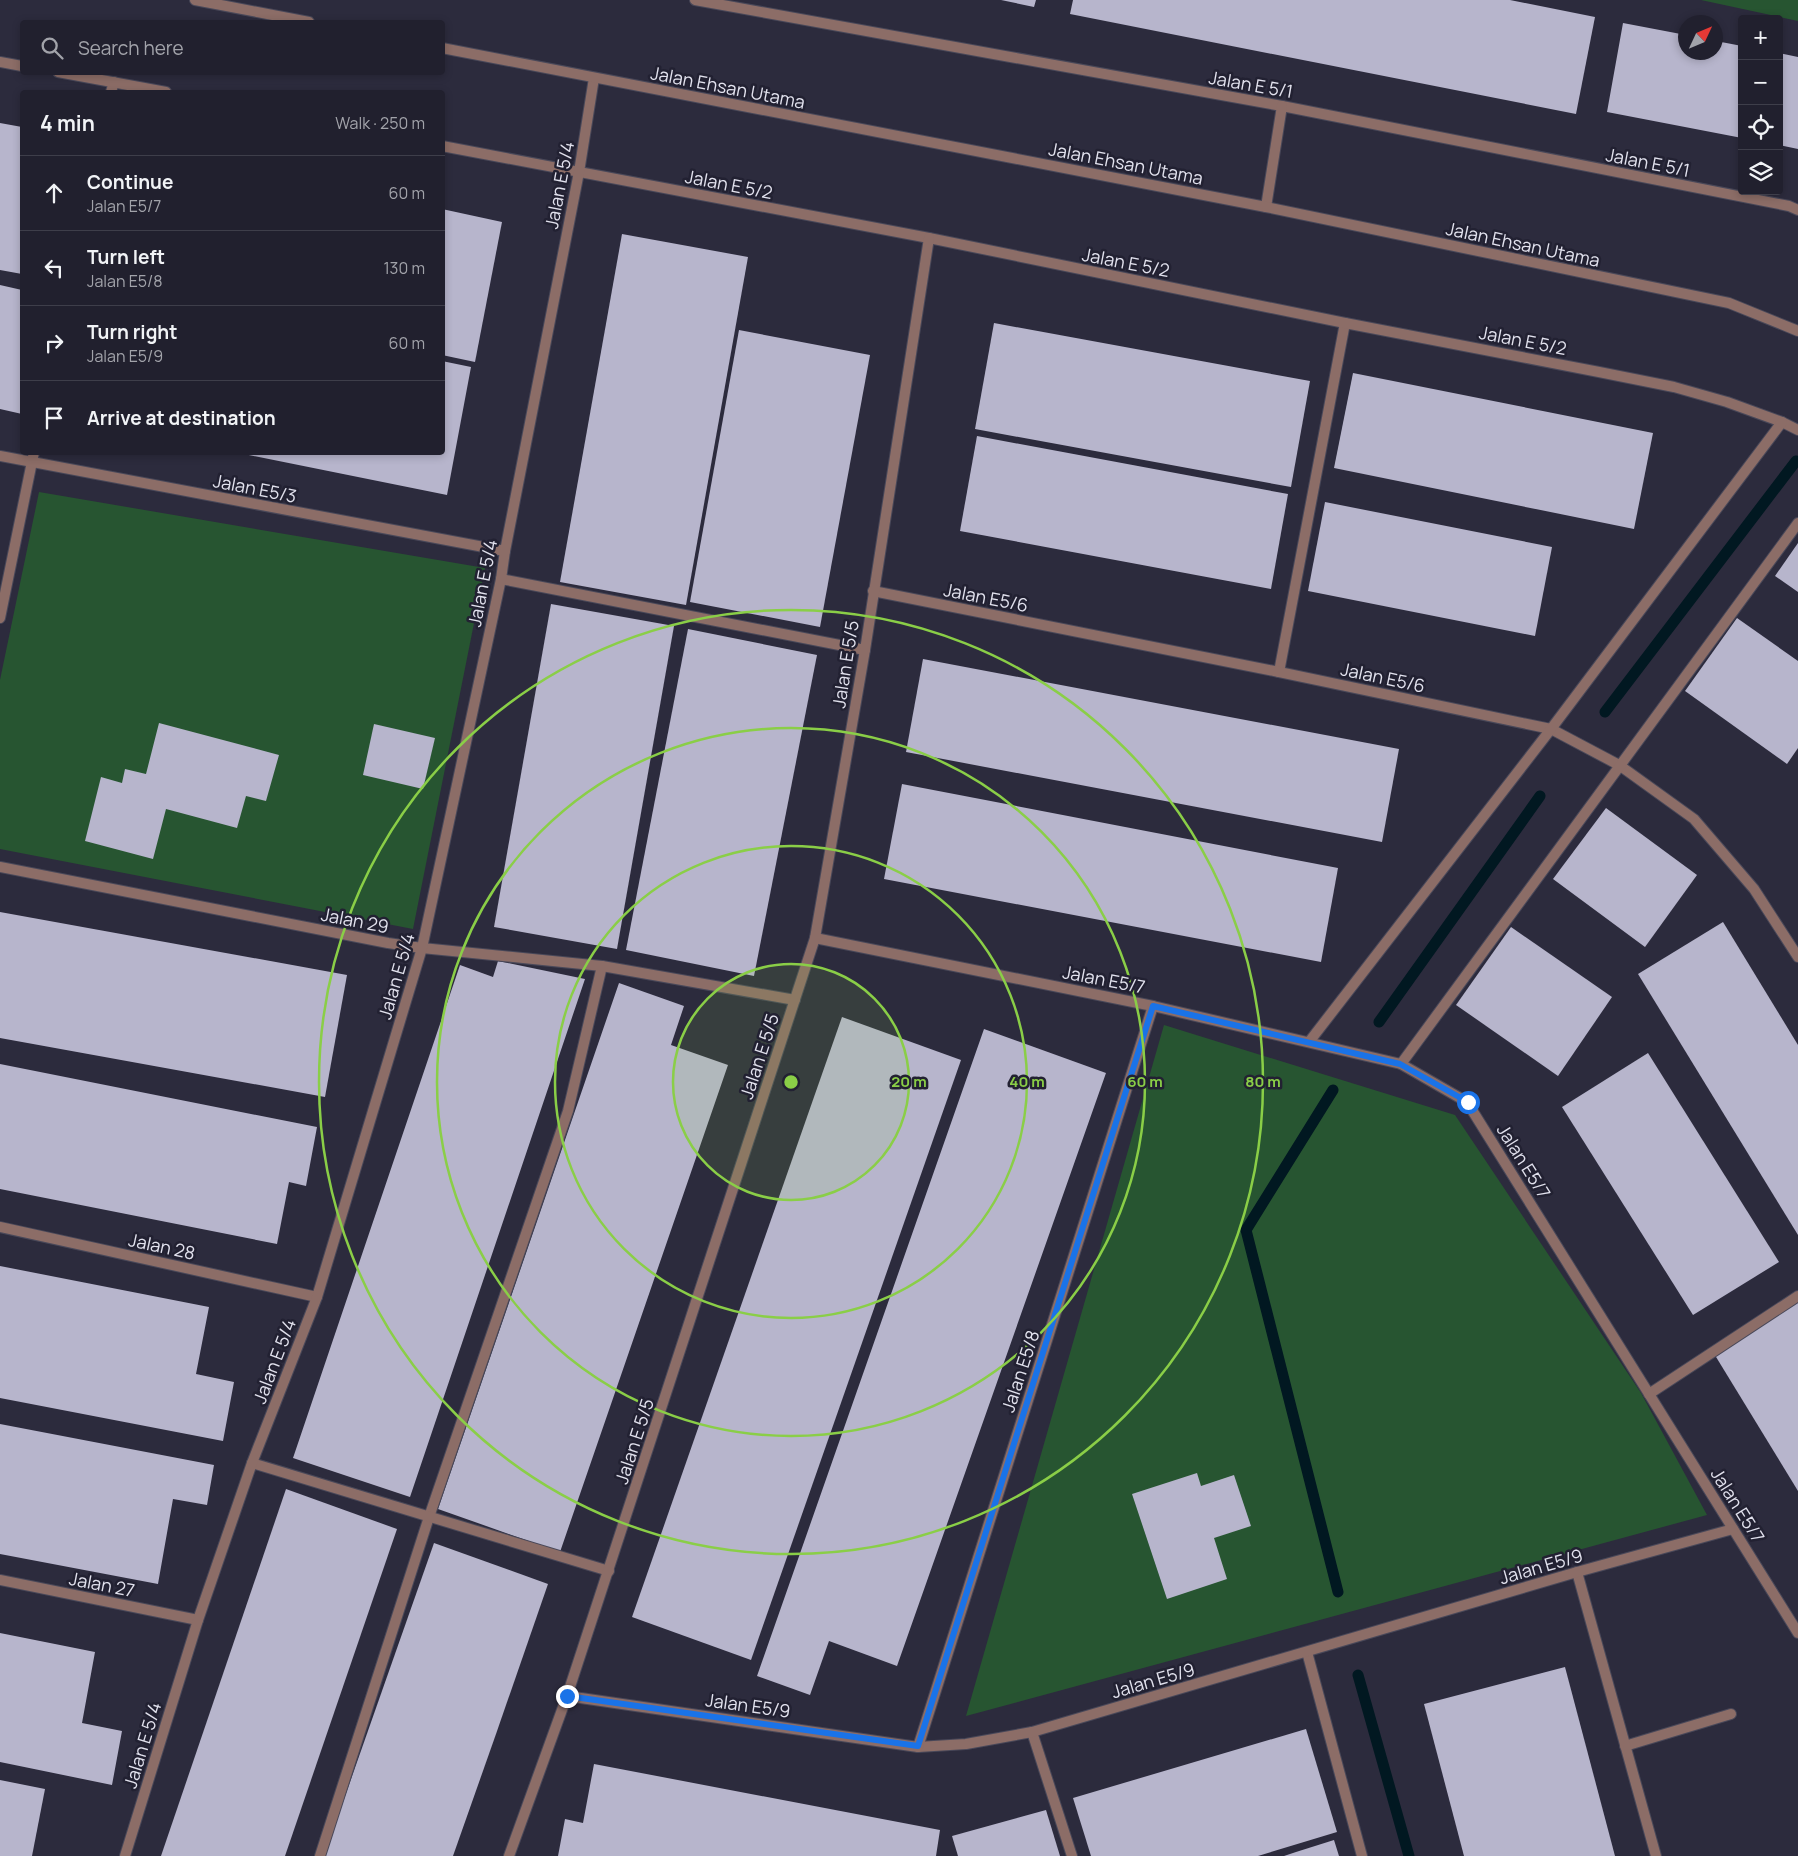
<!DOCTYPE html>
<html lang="en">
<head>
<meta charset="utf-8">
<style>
	:root { --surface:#21202e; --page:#2d2d3a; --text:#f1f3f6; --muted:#a2a3aa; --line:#3e3e4a }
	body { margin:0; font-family:Manrope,sans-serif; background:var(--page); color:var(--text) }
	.controls { position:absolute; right:15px; top:15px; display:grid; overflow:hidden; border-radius:5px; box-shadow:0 2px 8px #0003 }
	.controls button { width:45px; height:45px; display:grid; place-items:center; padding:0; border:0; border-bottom:1px solid var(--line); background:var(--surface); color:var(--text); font:25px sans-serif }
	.compass { position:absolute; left:1678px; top:15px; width:45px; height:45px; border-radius:50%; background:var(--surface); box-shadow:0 2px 8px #0003; rotate:46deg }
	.stop { position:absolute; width:15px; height:15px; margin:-11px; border:4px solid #1a73e8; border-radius:50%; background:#fff }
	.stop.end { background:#1a73e8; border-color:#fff; box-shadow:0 1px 5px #0008 }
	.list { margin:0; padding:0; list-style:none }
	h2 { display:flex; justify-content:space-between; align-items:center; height:65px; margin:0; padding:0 20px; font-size:21px }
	h2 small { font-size:16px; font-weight:400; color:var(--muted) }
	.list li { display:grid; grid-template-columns:32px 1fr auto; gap:15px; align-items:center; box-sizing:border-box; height:75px; padding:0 20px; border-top:1px solid var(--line) }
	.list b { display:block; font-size:19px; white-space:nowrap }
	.list p { margin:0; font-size:16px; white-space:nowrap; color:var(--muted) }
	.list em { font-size:16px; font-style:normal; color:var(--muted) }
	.icon { flex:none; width:28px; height:28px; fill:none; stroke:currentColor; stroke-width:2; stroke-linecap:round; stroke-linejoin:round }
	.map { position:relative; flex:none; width:1798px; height:1856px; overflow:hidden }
	.search { position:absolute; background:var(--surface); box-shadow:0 2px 8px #0003; left:20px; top:20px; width:425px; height:55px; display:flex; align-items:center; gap:12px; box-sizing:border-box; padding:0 18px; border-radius:5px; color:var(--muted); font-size:19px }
	.panel { position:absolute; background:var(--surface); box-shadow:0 2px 8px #0003; left:20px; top:90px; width:425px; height:365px; border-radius:5px }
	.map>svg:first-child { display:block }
</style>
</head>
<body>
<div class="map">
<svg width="1798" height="1856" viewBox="0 0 1798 1856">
	<rect width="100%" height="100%" fill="#2c2b3d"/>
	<!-- green -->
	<g fill="#275531">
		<path d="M1701 0H1798V21Z"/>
		<path d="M39 492 485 568 413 929 0 849V680Z"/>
		<path d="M1164 1025 1455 1115 1641 1393 1707 1515 966 1716Z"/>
	</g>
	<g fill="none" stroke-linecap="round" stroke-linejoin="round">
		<!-- stream -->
		<g stroke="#011821" stroke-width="11">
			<path d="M1605 712 1796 461"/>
			<path d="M1379 1022 1540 796"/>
			<path d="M1333 1090 1246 1230 1338 1592"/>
			<path d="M1358 1675 1409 1856"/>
		</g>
	</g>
	<!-- building -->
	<g fill="#b7b5cc">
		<path d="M1001 0H1036L1034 7Z"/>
		<path d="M1073 0H1510L1595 17 1576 114 1070 14Z"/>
		<path d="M1623 23 1686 35V52H1716V41L1742 46V138L1607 112Z"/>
		<path d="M1779 53 1798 57V149L1779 145Z"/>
		<path d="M0 123 22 127V274L0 270Z"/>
		<path d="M442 209 502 222 475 362 442 355Z"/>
		<path d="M622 234 748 257 686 605 560 582Z"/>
		<path d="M0 285 22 290V414L0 409Z"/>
		<path d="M994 323 1310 381 1291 487 975 429Z"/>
		<path d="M739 330 870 355 820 627 690 602Z"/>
		<path d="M442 361 471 367 447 495 239 453 442 452Z"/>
		<path d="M1353 373 1653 433 1634 529 1334 468Z"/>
		<path d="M977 436 1288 494 1271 589 960 531Z"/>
		<path d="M1325 502 1552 547 1535 636 1308 591Z"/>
		<path d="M1798 543V592L1775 576Z"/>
		<path d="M551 604 674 626 617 949 494 927Z"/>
		<path d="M1737 618 1798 661V748L1787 764 1685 691Z"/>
		<path d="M688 629 817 655 754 976 626 950Z"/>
		<path d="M923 659 1399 749 1382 842 906 752Z"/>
		<path d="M159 723 279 755 266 801 246 796 237 828 166 809 153 859 85 841 101 777 122 783 125 769 146 774Z"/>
		<path d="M374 724 435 738 423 789 363 775Z"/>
		<path d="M902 784 1338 868 1321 962 884 879Z"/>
		<path d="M1606 808 1697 875 1645 947 1553 879Z"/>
		<path d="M0 912 347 975 325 1097 0 1038Z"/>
		<path d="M1723 922 1798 1045V1235L1638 974Z"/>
		<path d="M1511 927 1612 997 1558 1076 1456 1005Z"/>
		<path d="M498 961 585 979 410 1497 293 1458 460 965 493 977Z"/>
		<path d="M619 983 684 1006 671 1045 728 1065 560 1552 438 1509Z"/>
		<path d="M842 1017 961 1060 751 1660 632 1617Z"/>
		<path d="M984 1029 1106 1073 897 1666 829 1641 810 1695 757 1676Z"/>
		<path d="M1648 1053 1779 1262 1693 1315 1562 1107Z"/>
		<path d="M0 1064 317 1127 306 1186 289 1182 277 1244 0 1189Z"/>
		<path d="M0 1266 209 1307 196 1374 234 1382 223 1441 0 1398Z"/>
		<path d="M1798 1300V1491L1713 1352Z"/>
		<path d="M0 1424 214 1465 207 1505 173 1499 158 1584 0 1554Z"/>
		<path d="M1197 1473 1201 1486 1234 1475 1251 1526 1214 1538 1227 1579 1167 1599 1132 1494Z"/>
		<path d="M286 1489 397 1529 285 1856H161Z"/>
		<path d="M434 1543 548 1584 496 1734 453 1856H324Z"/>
		<path d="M0 1633 95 1652 82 1723 122 1731 112 1785 0 1762Z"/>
		<path d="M1565 1667 1615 1856H1464L1424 1704Z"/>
		<path d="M1306 1729 1337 1832 1258 1856H1091L1073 1798Z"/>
		<path d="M594 1764 940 1830 936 1856H558L565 1819 583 1823Z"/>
		<path d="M0 1780 45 1789 32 1856H0Z"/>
		<path d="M1046 1810 1060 1856H958L952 1836Z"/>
		<path d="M1334 1840 1339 1856H1284L1296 1852Z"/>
	</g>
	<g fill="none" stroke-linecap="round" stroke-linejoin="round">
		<defs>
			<g id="service">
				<path d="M111 92 114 82"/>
				<path d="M501 579 865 650"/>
				<path d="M0 618 34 452"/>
				<path d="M1279 672 1345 323"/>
				<path d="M1649 1394 1798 1296"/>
				<path d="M1032 1732 1072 1856"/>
				<path d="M1625 1746 1731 1714"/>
				<path d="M320 1856 429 1517 568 1111 602 966"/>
			</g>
			<g id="minor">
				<path d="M695 0 1282 106 1789 206 1798 210"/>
				<path d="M0 62 22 66"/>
				<path d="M58 72 166 92"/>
				<path d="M442 146 929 238 1345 323 1599 372 1674 387 1727 402 1782 422 1798 430"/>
				<path d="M1266 207 1282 106"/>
				<path d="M0 456 505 551"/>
				<path d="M873 591 1279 672 1551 729 1619 765 1694 819 1754 889 1798 957"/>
				<path d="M0 867 388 943 422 948 602 966 795 1000"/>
				<path d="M815 938 1153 1006 1401 1064 1467 1102 1798 1633"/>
				<path d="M1309 1042 1551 729 1782 422"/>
				<path d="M1401 1064 1798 523"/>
				<path d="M0 1227 317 1297"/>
				<path d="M252 1463 609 1571"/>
				<path d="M1577 1572 1656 1856"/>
				<path d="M0 1580 198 1620"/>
				<path d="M1307 1652 1362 1856"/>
				<path d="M567 1696 918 1747 966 1744 1032 1732 1577 1572 1733 1529"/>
				<path d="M918 1747 1153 1006"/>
				<path d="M125 1856 198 1620 252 1463 317 1297 422 948 501 579 505 551 579 172 594 78"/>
				<path d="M509 1856 567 1696 815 938 865 650 929 238"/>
			</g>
			<g id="tertiary">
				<path d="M195 0 309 22"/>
				<path d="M442 48 1266 207 1729 303 1798 331"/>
			</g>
		</defs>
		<!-- service casing -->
		<use href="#service" stroke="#494859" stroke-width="12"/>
		<!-- minor casing -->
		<use href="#minor" stroke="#494859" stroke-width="12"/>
		<!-- tertiary casing -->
		<use href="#tertiary" stroke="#494859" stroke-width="12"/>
		<!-- service -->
		<use href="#service" stroke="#8c6d67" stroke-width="10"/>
		<!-- minor -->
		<use href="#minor" stroke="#8c6d67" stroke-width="10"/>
		<!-- tertiary -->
		<use href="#tertiary" stroke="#8c6d67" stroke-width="10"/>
	</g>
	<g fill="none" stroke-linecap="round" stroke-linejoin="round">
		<!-- route -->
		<path stroke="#1a73e8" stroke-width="6" d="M567 1696 918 1746 1153 1006 1400 1064 1468 1102"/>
	</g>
	<!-- distance rings -->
	<circle cx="791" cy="1082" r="118" fill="#8ace47" fill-opacity=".12"/>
	<g fill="none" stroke="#8ace47" stroke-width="2.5">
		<circle cx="791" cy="1082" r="118"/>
		<circle cx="791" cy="1082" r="236"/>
		<circle cx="791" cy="1082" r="354"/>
		<circle cx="791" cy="1082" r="472"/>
	</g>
	<g text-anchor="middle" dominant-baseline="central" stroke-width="5" stroke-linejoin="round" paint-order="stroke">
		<!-- street labels -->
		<g font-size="18" fill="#e2e2ee" stroke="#222132">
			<text transform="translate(1251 84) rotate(10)">Jalan E 5/1</text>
			<text transform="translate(728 87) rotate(11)">Jalan Ehsan Utama</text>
			<text transform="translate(1648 162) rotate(11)">Jalan E 5/1</text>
			<text transform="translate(1126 163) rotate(11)">Jalan Ehsan Utama</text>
			<text transform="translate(729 184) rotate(11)">Jalan E 5/2</text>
			<text transform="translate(559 185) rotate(-79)">Jalan E 5/4</text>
			<text transform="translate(1523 244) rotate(12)">Jalan Ehsan Utama</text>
			<text transform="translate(1126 262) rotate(11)">Jalan E 5/2</text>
			<text transform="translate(1523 340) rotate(11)">Jalan E 5/2</text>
			<text transform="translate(255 488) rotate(11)">Jalan E5/3</text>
			<text transform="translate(482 583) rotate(-79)">Jalan E 5/4</text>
			<text transform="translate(986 597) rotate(11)">Jalan E5/6</text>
			<text transform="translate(845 664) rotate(-81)">Jalan E 5/5</text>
			<text transform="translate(1383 677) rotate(12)">Jalan E5/6</text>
			<text transform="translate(355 920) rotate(11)">Jalan 29</text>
			<text transform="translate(396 976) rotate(-74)">Jalan E 5/4</text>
			<text transform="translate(1104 979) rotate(11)">Jalan E5/7</text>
			<text transform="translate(759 1056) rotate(-72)">Jalan E 5/5</text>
			<text transform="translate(1524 1161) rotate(58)">Jalan E5/7</text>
			<text transform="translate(162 1246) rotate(12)">Jalan 28</text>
			<text transform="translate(274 1361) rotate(-69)">Jalan E 5/4</text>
			<text transform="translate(1020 1371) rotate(-72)">Jalan E5/8</text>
			<text transform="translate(634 1441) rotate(-72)">Jalan E 5/5</text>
			<text transform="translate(1738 1505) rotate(58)">Jalan E5/7</text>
			<text transform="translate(1541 1566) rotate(-16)">Jalan E5/9</text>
			<text transform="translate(102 1584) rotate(11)">Jalan 27</text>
			<text transform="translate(1153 1680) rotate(-16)">Jalan E5/9</text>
			<text transform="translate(748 1705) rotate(8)">Jalan E5/9</text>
			<text transform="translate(142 1745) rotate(-73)">Jalan E 5/4</text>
		</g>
	</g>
	<circle cx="791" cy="1082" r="8" fill="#8ace47" stroke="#222132" stroke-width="2.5"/>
	<g font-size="15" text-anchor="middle" font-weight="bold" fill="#8ace47" stroke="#222132" stroke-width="5" stroke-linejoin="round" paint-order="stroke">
		<text x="909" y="1087">20 m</text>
		<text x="1027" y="1087">40 m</text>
		<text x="1145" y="1087">60 m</text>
		<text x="1263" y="1087">80 m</text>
	</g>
</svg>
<div class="controls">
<button>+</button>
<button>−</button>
<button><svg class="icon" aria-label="locate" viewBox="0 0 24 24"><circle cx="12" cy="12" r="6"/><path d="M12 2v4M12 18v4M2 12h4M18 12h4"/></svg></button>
<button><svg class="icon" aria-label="layers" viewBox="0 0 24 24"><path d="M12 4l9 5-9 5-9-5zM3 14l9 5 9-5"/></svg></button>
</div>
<svg class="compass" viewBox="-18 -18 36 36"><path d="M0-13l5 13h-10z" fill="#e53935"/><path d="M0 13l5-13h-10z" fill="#a2a3aa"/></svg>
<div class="stop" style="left:1468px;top:1102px"></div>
<div class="stop end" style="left:567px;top:1696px"></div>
<div class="search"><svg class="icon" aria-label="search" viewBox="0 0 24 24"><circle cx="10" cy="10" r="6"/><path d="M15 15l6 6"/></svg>Search here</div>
<section class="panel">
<h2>4 min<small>Walk · 250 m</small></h2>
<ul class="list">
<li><svg class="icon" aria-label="ahead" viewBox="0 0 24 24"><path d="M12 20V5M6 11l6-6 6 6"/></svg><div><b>Continue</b><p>Jalan E5/7</p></div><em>60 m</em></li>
<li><svg class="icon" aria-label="left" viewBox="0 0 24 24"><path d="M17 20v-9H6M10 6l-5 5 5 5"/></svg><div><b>Turn left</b><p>Jalan E5/8</p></div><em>130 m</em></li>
<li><svg class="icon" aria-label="right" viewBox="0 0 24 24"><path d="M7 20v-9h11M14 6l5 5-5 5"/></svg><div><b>Turn right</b><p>Jalan E5/9</p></div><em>60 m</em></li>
<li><svg class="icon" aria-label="arrive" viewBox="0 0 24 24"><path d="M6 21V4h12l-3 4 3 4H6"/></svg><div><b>Arrive at destination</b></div></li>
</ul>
</section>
</div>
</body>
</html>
